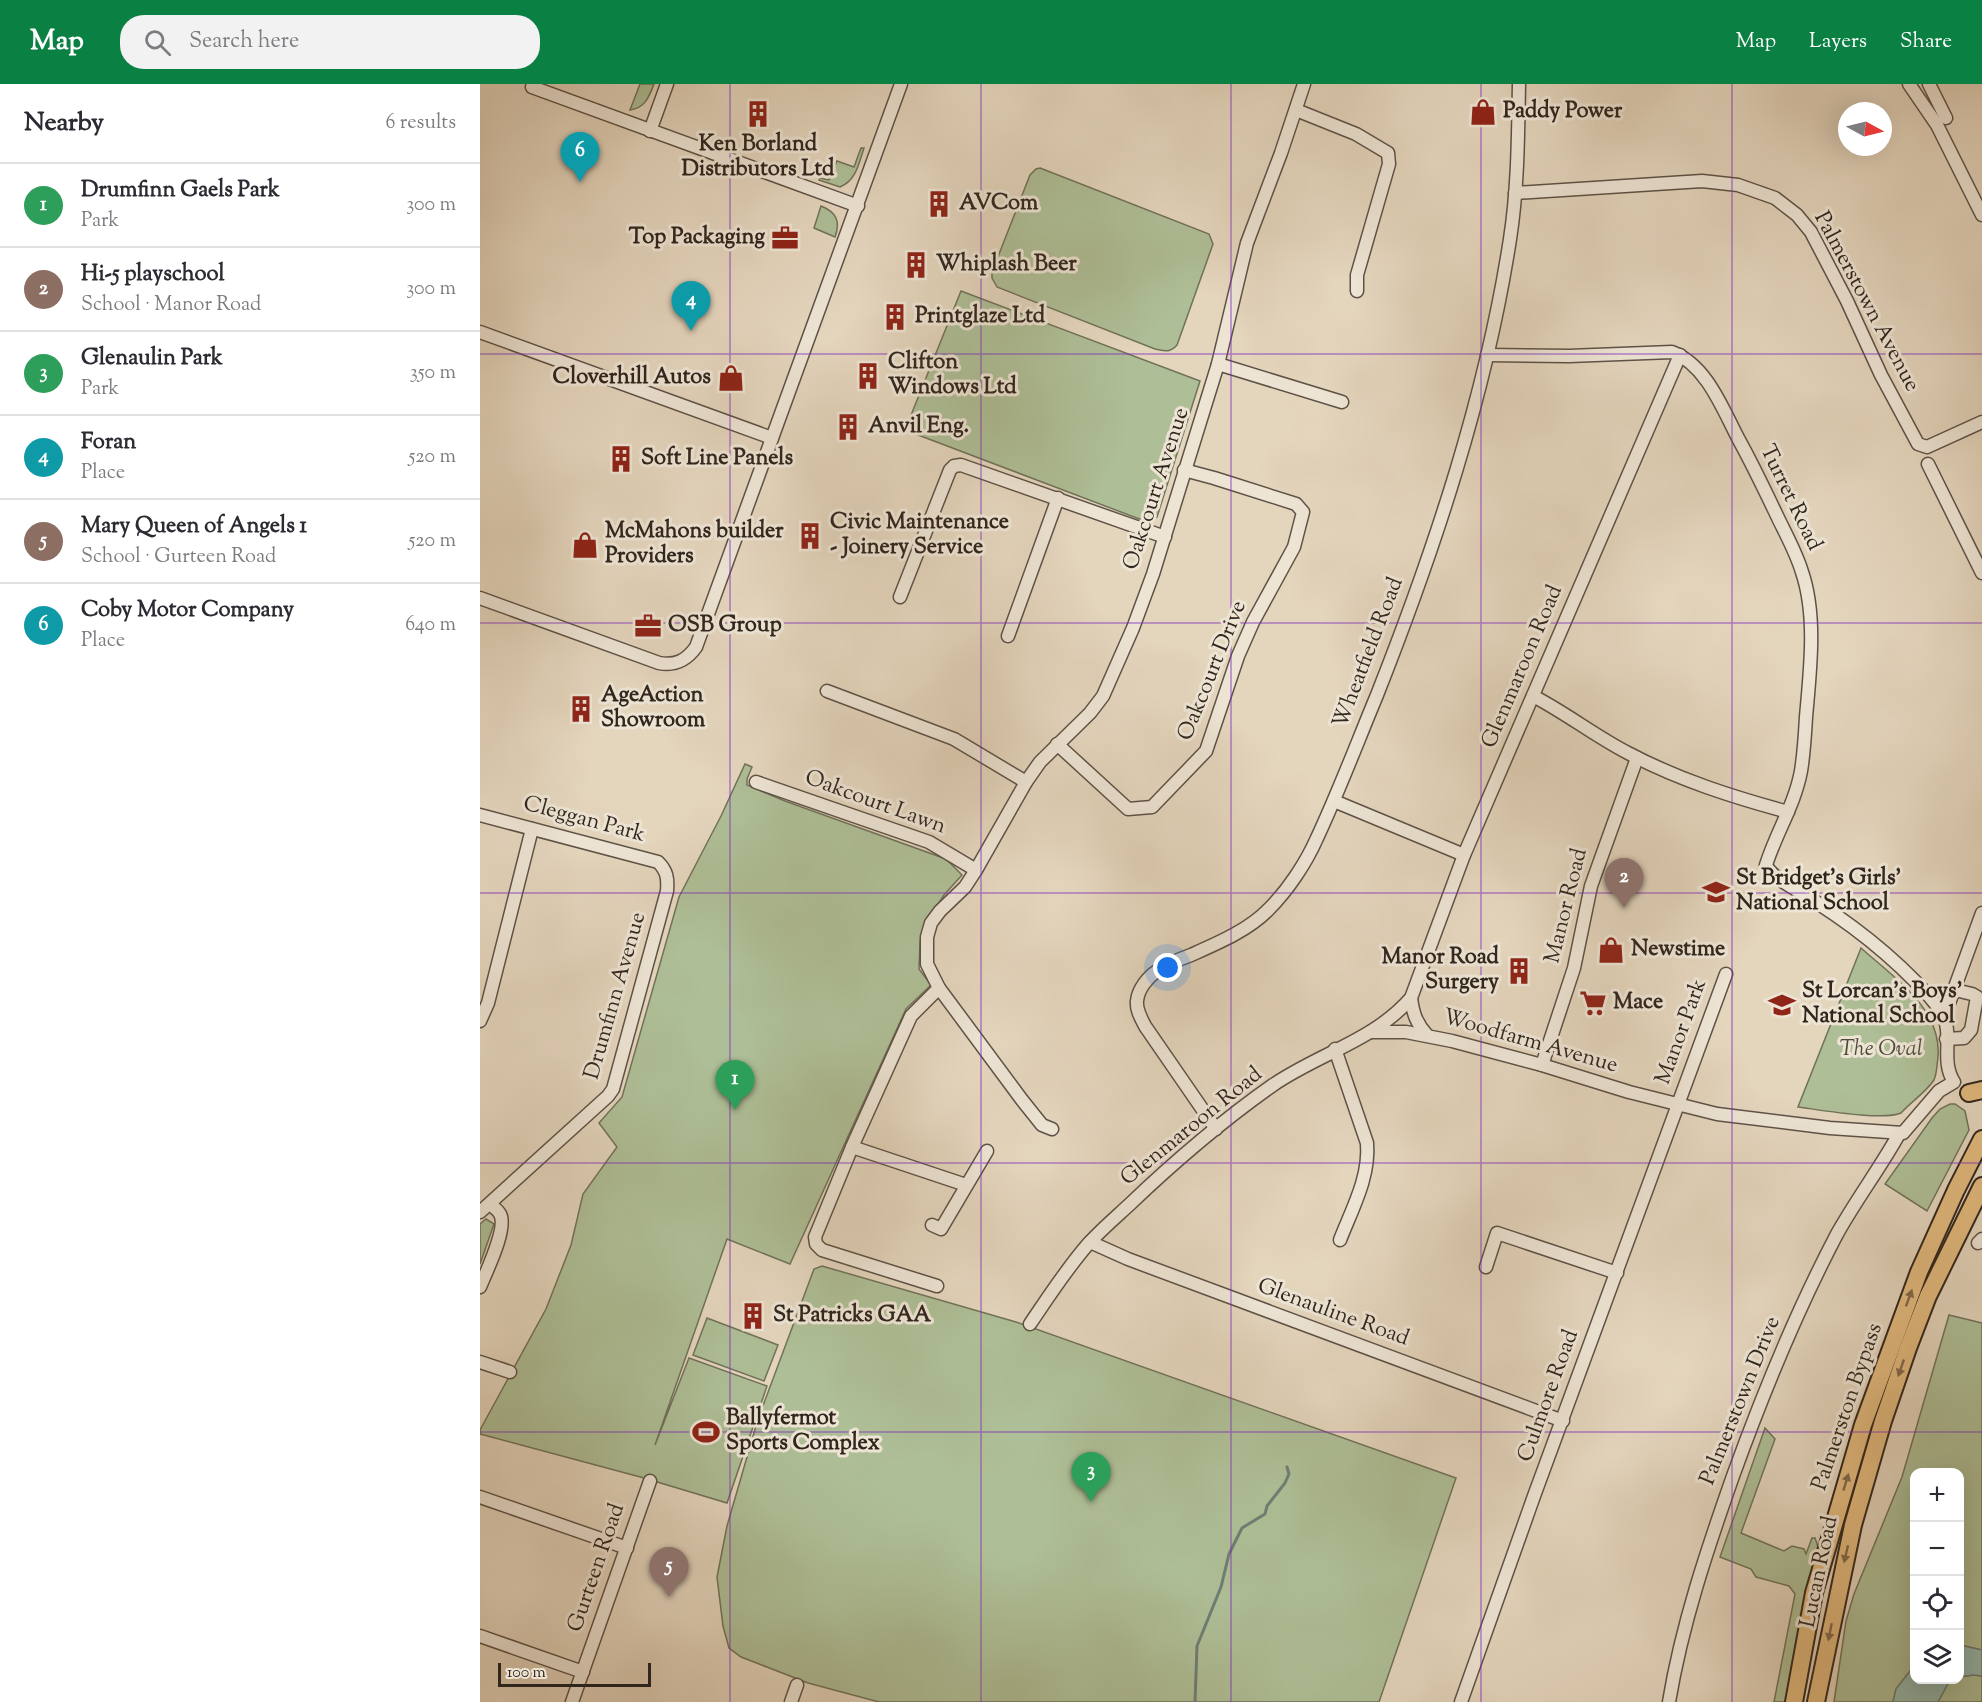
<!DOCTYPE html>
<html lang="en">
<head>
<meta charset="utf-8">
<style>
	:root { --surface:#fff; --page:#f2f2f3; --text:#2b2b33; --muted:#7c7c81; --line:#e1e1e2; --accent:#0b8043 }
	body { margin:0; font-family:"Sorts Mill Goudy",serif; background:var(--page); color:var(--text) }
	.controls { position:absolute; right:18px; bottom:18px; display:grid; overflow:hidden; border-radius:12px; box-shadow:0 6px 24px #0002 }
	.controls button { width:54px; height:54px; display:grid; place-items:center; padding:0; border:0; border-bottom:2px solid var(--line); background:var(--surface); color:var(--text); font:30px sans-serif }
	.compass { position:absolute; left:1358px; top:18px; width:54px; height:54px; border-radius:50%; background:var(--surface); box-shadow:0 6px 24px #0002; rotate:97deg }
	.scale { position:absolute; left:18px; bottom:15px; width:153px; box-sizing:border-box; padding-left:6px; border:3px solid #31261e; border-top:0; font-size:16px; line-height:21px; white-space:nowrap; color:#31261e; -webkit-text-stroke:4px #ede4d4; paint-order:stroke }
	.you { position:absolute; left:688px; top:884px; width:21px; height:21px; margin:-15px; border:4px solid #fff; border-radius:50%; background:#1a73e8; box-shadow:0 0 0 9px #1a73e833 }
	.badge { display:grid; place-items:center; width:39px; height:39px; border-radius:50%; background:var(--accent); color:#fff; font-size:20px; font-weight:700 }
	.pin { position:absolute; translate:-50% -50px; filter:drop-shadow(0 2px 3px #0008) }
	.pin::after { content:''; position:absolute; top:32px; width:21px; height:18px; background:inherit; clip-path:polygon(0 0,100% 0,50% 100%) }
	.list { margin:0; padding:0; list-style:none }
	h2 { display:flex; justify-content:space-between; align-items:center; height:78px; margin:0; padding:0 24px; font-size:26px }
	h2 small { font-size:20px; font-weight:400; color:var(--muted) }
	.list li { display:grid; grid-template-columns:39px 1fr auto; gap:18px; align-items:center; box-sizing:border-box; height:84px; padding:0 24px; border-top:2px solid var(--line) }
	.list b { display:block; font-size:22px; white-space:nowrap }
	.list p { margin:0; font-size:20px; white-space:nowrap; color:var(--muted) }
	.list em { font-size:20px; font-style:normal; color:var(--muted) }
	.icon { flex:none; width:33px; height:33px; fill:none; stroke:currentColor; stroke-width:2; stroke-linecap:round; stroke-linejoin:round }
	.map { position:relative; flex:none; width:1502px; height:1618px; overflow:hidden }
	header { display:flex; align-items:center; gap:36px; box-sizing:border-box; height:84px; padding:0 30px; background:var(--accent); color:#fff }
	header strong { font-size:28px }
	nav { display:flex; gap:33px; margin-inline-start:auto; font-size:21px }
	.search { width:420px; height:54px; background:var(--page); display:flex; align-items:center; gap:15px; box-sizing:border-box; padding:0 21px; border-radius:24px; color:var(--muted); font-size:22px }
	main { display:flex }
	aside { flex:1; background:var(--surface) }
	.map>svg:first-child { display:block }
</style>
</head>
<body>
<header>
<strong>Map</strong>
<div class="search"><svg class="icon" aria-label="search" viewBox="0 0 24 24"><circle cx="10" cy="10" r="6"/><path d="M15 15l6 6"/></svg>Search here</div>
<nav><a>Map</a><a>Layers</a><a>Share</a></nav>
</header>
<main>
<aside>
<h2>Nearby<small>6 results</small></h2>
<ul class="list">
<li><span class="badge" style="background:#2e9e5b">1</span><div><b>Drumfinn Gaels Park</b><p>Park</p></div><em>300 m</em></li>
<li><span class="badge" style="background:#8d6e63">2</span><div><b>Hi-5 playschool</b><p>School · Manor Road</p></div><em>300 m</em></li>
<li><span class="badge" style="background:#2e9e5b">3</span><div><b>Glenaulin Park</b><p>Park</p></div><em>350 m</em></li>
<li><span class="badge" style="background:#0f9aa8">4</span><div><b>Foran</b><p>Place</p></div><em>520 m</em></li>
<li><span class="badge" style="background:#8d6e63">5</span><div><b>Mary Queen of Angels 1</b><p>School · Gurteen Road</p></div><em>520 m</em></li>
<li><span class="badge" style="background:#0f9aa8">6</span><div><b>Coby Motor Company</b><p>Place</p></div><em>640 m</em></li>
</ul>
</aside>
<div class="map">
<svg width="1502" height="1618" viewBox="0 0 1502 1618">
	<rect width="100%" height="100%" fill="#e4d5bd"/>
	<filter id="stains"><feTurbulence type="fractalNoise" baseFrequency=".00333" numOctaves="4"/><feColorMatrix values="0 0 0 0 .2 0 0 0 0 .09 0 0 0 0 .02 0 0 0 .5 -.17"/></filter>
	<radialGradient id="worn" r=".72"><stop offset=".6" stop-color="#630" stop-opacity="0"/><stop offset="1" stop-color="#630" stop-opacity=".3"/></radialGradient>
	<!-- green -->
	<g fill="#aebe96" stroke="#70725a" stroke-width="1.5">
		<path d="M160 0H174C169 13 165 24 150 26Z"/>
		<path d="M381 64H384C379 79 376 97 360 103L339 96 340 94 349 96 357 77 374 83Z"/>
		<path d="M560 84 729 150 733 160 697 261C690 269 685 267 675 265L517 203 512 194V188L550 91 556 85Z"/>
		<path d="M341 122C356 128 361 137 355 153L334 144Z"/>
		<path d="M481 207 720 297 677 433 672 437 662 436 425 346Z"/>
		<path d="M265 680 272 683 267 695V701L305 717 466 775 482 791 464 811 446 839 440 858 439 885 451 901 426 925 310 1180 247 1155 175 1361 209 1274 287 1302 247 1419 164 1394 0 1350V1346L66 1225 91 1161 103 1110 137 1063 119 1039 142 1013 199 813 241 732Z"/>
		<path d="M1381 864C1413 893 1462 924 1458 973 1457 980 1457 989 1454 996 1446 1008 1431 1018 1421 1029 1403 1037 1341 1026 1318 1023Z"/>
		<path d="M1470 1020H1475L1485 1027 1489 1046 1447 1127 1405 1100 1452 1034 1460 1025Z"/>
		<path d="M6 1135 14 1140 0 1180V1140Z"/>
		<path d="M342 1182 536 1238 976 1394 899 1618H399L328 1599 261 1573 249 1564 243 1542 237 1493 247 1442 278 1335 334 1185Z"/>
		<path d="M1469 1231 1502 1239V1566L1480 1561V1388H1434V1582L1416 1605 1413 1618H1354L1366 1537 1374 1510 1422 1393Z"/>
		<path d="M227 1234 298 1261 284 1297 213 1271Z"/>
		<path d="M1285 1344 1295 1355 1261 1449 1304 1467 1312 1462 1324 1465 1326 1470 1332 1454H1335L1340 1468 1309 1618H1294L1315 1510 1309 1502 1276 1493 1271 1485 1240 1473Z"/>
		<path d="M1493 1591 1502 1592V1618H1458L1469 1596H1480V1593Z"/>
	</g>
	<!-- water -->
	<g fill="#96b9ae" stroke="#6e7e74" stroke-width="1.5">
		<path d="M1480 1561 1502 1566V1592L1493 1591 1480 1593Z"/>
		<path d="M1434 1582V1596H1470L1458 1618H1413L1416 1605Z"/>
	</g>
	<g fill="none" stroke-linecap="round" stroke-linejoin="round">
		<!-- stream -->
		<path stroke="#6e7e74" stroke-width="3" d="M715 1618 717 1562 741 1503 749 1470 762 1444 785 1430 787 1422 805 1399 809 1390 807 1383"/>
		<defs>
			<g id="minor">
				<path d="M1429 0 1457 41 1502 131"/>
				<path d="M1449 0 1466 34"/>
				<path d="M52 3 378 122"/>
				<path d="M816 26 876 50 908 69 909 80 877 191V207"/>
				<path d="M170 47 187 0"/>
				<path d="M1035 109 1222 97 1258 101 1295 114 1317 131 1331 148 1367 217 1401 291 1438 360 1447 363 1502 338"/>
				<path d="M0 248 292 354"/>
				<path d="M738 280 862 318"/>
				<path d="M1448 380 1502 489"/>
				<path d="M420 513 470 386 474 382 481 381 685 453"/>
				<path d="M0 514 179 579C195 582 206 577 216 563L421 0"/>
				<path d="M528 552 578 414"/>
				<path d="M347 607 474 655 546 698"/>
				<path d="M1053 612C1086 629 1115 652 1148 669 1199 696 1253 713 1308 728"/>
				<path d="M577 660 648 725 672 723 726 667 758 572 773 538 814 463 823 428 816 420 734 394 704 386"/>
				<path d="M276 698 449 758 496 786"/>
				<path d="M854 717 984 771"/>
				<path d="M0 731 178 778C187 787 188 794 187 807L133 1005 128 1012 0 1128"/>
				<path d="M931 914C933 929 936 939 947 951"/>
				<path d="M1464 933 1502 829"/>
				<path d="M0 937 8 919 52 745"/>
				<path d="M890 948H926L972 957 1062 981 1149 1008 1237 1030 1350 1044 1423 1049 1459 1007 1474 998C1461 978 1472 956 1465 936 1462 927 1455 919 1449 912 1411 870 1367 836 1318 807 1308 800 1291 793 1286 781 1296 749 1315 720 1321 687 1324 669 1325 651 1326 633 1330 587 1337 532 1322 488 1317 471 1308 454 1300 438 1287 411 1274 383 1259 356 1243 326 1227 281 1192 268L1089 272 1007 271"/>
				<path d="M1466 955 1484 954 1491 946 1497 913 1492 910 1475 906"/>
				<path d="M855 965 887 1059C890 1093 872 1125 860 1156"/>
				<path d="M1062 981 1094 884 1111 802 1157 674"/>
				<path d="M572 1045 562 1041 542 1016 459 904 447 880V853L451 839 460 827 485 803 496 786 546 698 560 678 610 629 623 612 653 544 673 490 738 280 767 159 801 69 824 0"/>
				<path d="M736 1045 665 942C661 934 656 926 657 917 658 905 668 893 677 887 687 880 700 875 711 871 738 859 769 846 789 825 808 806 826 779 837 754 859 707 877 659 897 611 955 464 1006 311 1030 155 1038 104 1038 52 1039 0"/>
				<path d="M372 1063 486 1101"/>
				<path d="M452 1141 461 1145 507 1067"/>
				<path d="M610 1158 648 1175 1083 1337"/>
				<path d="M1498 1159 1502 1155"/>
				<path d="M1006 1183 1017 1149 1137 1189"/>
				<path d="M457 1202 342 1166 336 1160 335 1153 372 1063 431 932 459 904"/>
				<path d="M0 1203C6 1188 28 1144 20 1130 18 1126 13 1123 10 1120"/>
				<path d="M550 1240C569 1212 587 1184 609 1159 622 1145 636 1133 649 1121 694 1078 742 1037 793 1001 838 970 895 956 931 914L984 771 1200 271"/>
				<path d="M0 1278 30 1288"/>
				<path d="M0 1413 147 1464"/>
				<path d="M0 1552 103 1588"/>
				<path d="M92 1618 170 1397"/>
				<path d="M311 1618 317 1601"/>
				<path d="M981 1618 1054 1412 1246 890"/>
				<path d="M1189 1618C1202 1540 1227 1466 1253 1392 1283 1309 1316 1228 1357 1150 1376 1116 1400 1084 1419 1050"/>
			</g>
			<g id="major">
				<path d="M1489 1009 1502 1006"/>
				<path d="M1314 1618 1334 1509 1383 1341 1439 1188 1476 1106 1502 1055"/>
				<path d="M1336 1618 1373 1441 1403 1337 1428 1264 1448 1212 1502 1102"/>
			</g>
		</defs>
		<!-- minor casing -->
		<use href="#minor" stroke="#5e5246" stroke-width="15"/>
		<!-- major casing -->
		<use href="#major" stroke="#31261e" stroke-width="20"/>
		<!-- minor -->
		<use href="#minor" stroke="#ede4d4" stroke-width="12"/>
		<!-- major -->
		<use href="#major" stroke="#e2ba7e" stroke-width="16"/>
	</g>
	<!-- one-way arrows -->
	<defs><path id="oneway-solid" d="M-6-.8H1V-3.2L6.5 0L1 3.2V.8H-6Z" transform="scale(1.5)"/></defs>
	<g fill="#816949">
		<use href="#oneway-solid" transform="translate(1429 1214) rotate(-70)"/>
		<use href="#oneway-solid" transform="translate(1421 1284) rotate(109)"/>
		<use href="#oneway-solid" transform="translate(1366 1398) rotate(-73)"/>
		<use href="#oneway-solid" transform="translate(1366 1470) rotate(103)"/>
		<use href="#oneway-solid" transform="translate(1350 1548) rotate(101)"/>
	</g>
	<!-- grid -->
	<path fill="none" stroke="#7b2cbf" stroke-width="1.5" stroke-opacity="0.55" d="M250 0V1618M501 0V1618M751 0V1618M1001 0V1618M1252 0V1618M0 270H1502M0 539H1502M0 809H1502M0 1079H1502M0 1348H1502"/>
	<!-- icons -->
	<defs>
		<symbol id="shop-bare" viewBox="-9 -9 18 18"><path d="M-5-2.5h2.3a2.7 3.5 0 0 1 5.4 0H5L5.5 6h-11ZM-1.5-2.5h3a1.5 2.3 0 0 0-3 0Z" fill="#8f2418" stroke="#ede4d4" stroke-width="2.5" paint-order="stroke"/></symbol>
		<symbol id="building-bare" viewBox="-9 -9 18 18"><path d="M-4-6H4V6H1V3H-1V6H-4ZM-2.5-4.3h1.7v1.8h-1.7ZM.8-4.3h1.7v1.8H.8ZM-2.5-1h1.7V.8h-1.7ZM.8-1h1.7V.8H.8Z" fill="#8f2418" stroke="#ede4d4" stroke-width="2.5" paint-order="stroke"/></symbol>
		<symbol id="office-bare" viewBox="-9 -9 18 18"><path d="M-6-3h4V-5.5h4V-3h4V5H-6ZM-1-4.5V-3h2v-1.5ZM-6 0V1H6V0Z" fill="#8f2418" stroke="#ede4d4" stroke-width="2.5" paint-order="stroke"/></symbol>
		<symbol id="school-bare" viewBox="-9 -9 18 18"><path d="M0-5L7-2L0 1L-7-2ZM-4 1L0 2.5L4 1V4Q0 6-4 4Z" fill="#8f2418" stroke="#ede4d4" stroke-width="2.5" paint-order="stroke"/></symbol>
		<symbol id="supermarket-bare" viewBox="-9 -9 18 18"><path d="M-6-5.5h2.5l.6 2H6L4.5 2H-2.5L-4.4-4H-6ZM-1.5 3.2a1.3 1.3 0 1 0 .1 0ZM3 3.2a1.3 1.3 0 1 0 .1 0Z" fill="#8f2418" stroke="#ede4d4" stroke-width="2.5" paint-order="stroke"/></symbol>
		<symbol id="stadium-bare" viewBox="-9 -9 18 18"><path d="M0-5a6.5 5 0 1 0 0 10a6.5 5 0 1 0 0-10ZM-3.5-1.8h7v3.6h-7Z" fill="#8f2418" stroke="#ede4d4" stroke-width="2.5" paint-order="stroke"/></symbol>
	</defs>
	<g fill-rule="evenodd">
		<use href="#shop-bare" x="984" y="9" width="38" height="38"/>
		<use href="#building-bare" x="259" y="11" width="38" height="38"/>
		<use href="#building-bare" x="440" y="101" width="38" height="38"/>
		<use href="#office-bare" x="286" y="135" width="38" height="38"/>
		<use href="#building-bare" x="417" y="162" width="38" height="38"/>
		<use href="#building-bare" x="396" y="214" width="38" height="38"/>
		<use href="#building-bare" x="369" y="273" width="38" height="38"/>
		<use href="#shop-bare" x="232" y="275" width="38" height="38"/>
		<use href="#building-bare" x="349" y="324" width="38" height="38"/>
		<use href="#building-bare" x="122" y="356" width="38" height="38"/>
		<use href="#building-bare" x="311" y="433" width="38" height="38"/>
		<use href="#shop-bare" x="86" y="442" width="38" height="38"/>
		<use href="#office-bare" x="149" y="523" width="38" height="38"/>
		<use href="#building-bare" x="82" y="606" width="38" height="38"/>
		<use href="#school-bare" x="1217" y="789" width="38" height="38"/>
		<use href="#shop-bare" x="1112" y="847" width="38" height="38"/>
		<use href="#building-bare" x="1020" y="868" width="38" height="38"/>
		<use href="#supermarket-bare" x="1094" y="900" width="38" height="38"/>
		<use href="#school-bare" x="1283" y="902" width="38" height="38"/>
		<use href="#building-bare" x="254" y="1213" width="38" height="38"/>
		<use href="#stadium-bare" x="207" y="1329" width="38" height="38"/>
	</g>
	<g text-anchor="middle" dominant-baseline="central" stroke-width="6" stroke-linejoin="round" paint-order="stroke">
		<!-- poi labels -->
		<g font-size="22" font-weight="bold" fill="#31261e" stroke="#ede4d4" text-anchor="start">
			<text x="1023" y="28">Paddy Power</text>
			<text x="278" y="61" text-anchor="middle">Ken Borland<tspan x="278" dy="25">Distributors Ltd</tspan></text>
			<text x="479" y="120">AVCom</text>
			<text x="285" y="154" text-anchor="end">Top Packaging</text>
			<text x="456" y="181">Whiplash Beer</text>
			<text x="435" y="233">Printglaze Ltd</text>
			<text x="408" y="279">Clifton<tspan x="408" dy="25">Windows Ltd</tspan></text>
			<text x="231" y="294" text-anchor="end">Cloverhill Autos</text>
			<text x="388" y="343">Anvil Eng.</text>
			<text x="161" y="375">Soft Line Panels</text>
			<text x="350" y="439">Civic Maintenance<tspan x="350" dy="25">- Joinery Service</tspan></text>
			<text x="125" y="448">McMahons builder<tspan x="125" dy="25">Providers</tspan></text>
			<text x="188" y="542">OSB Group</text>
			<text x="121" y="612">AgeAction<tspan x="121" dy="25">Showroom</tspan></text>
			<text x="1256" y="795">St Bridget's Girls'<tspan x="1256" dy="25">National School</tspan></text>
			<text x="1151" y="866">Newstime</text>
			<text x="1019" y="874" text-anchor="end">Manor Road<tspan x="1019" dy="25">Surgery</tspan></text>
			<text x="1322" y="908">St Lorcan's Boys'<tspan x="1322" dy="25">National School</tspan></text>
			<text x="1133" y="919">Mace</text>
			<text x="293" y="1232">St Patricks GAA</text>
			<text x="246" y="1335">Ballyfermot<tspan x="246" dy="25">Sports Complex</tspan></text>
		</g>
		<!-- street labels -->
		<g font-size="22" fill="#31261e" stroke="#ede4d4">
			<text transform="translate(1386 218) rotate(62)">Palmerstown Avenue</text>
			<text transform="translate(677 405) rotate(-72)">Oakcourt Avenue</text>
			<text transform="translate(1310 414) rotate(64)">Turret Road</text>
			<text transform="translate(889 569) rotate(-69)">Wheatfield Road</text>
			<text transform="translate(1043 583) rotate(-67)">Glenmaroon Road</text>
			<text transform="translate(733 587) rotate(-68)">Oakcourt Drive</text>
			<text transform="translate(395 719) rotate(20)">Oakcourt Lawn</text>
			<text transform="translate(104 736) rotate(15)">Cleggan Park</text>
			<text transform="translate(1087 822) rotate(-76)">Manor Road</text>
			<text transform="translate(136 912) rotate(-74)">Drumfinn Avenue</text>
			<text transform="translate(1202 948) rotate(-70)">Manor Park</text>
			<text transform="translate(1050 958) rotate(16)">Woodfarm Avenue</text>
			<text transform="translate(712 1043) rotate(-39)">Glenmaroon Road</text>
			<text transform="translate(853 1229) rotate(20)">Glenauline Road</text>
			<text transform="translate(1069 1312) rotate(-70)">Culmore Road</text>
			<text transform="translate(1261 1317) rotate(-68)">Palmerstown Drive</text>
			<text transform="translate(1368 1323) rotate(-71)">Palmerston Bypass</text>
			<text transform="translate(117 1484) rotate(-71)">Gurteen Road</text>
			<text transform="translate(1340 1488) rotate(-78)">Lucan Road</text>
		</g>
		<!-- park labels -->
		<g font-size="22" font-style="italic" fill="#504c3c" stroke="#ede4d4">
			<text x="1401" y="966">The Oval</text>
		</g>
	</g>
	<rect width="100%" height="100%" filter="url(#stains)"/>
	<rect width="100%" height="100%" fill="url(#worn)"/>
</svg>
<div class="controls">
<button>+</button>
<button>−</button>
<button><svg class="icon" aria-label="locate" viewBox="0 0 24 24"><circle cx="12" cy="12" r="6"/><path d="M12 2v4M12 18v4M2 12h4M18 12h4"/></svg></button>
<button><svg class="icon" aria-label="layers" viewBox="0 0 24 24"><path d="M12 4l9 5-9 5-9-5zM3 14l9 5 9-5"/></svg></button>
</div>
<svg class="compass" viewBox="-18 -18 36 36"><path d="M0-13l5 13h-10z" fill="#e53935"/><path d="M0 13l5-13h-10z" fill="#7c7c81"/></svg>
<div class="scale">100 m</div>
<div class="you"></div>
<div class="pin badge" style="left:255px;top:1026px;background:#2e9e5b">1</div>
<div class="pin badge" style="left:1144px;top:824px;background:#8d6e63">2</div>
<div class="pin badge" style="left:611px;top:1418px;background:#2e9e5b">3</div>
<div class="pin badge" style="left:211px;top:247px;background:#0f9aa8">4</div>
<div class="pin badge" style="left:189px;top:1513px;background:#8d6e63">5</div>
<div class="pin badge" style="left:100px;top:98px;background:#0f9aa8">6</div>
</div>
</main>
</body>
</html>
